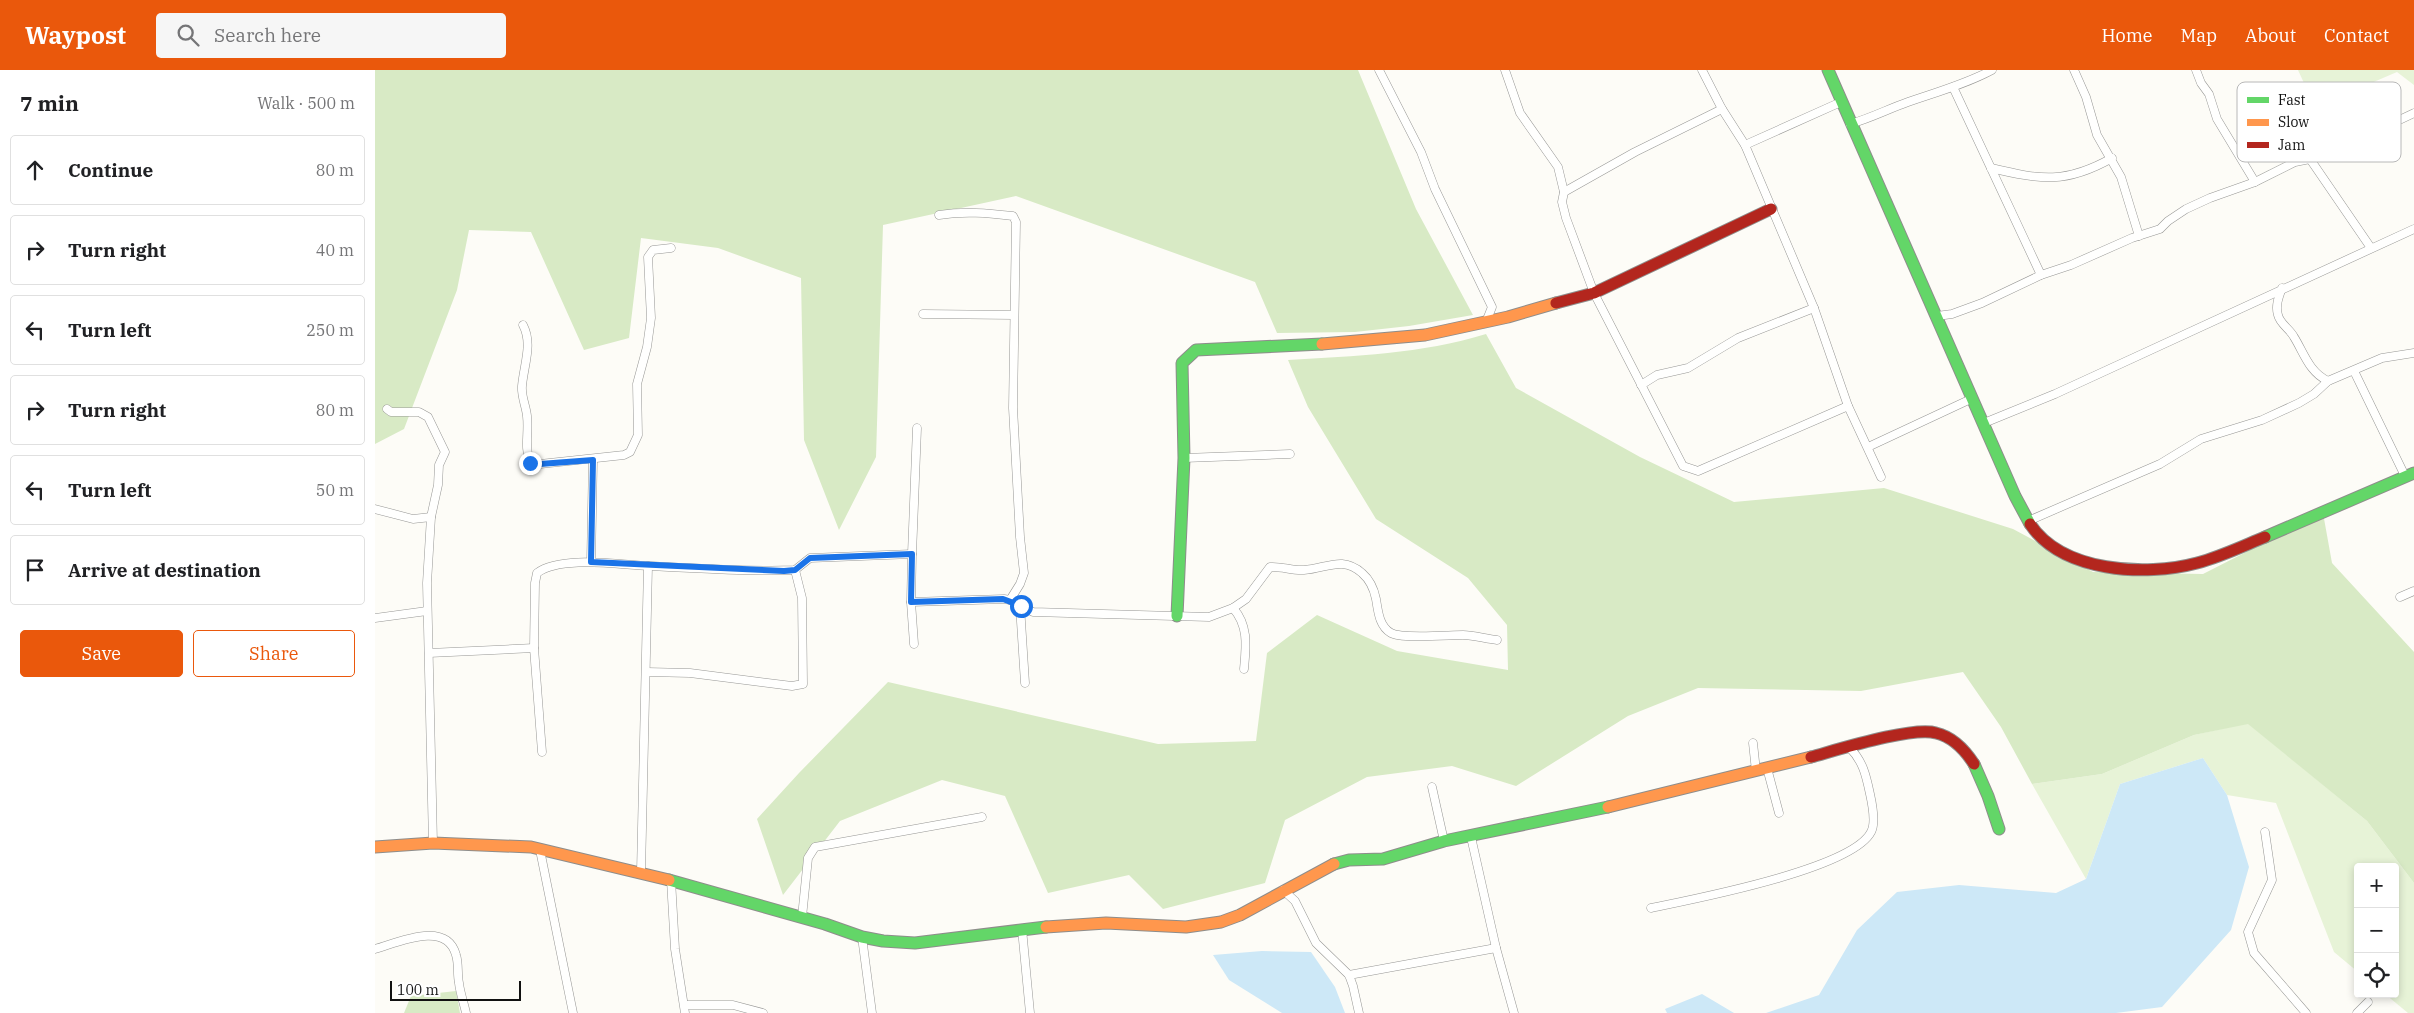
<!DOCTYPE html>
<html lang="en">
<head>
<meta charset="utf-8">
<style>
	:root { --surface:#fff; --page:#f6f6f6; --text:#202124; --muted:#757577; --line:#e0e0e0; --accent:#ea580c }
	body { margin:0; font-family:"IBM Plex Serif",serif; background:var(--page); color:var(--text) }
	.controls { position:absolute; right:15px; bottom:15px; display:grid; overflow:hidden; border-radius:5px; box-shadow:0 2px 8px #0003 }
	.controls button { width:45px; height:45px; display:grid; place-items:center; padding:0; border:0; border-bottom:1px solid var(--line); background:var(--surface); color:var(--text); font:25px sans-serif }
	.scale { position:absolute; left:15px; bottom:12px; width:131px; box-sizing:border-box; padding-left:5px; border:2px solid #111; border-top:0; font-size:14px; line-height:18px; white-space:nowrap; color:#111; -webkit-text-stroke:4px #fff; paint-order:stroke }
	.stop { position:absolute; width:15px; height:15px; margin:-11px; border:4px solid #1a73e8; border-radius:50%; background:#fff }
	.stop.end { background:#1a73e8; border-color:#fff; box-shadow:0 1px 5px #0008 }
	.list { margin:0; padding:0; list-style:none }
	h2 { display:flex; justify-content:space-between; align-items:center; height:65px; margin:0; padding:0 20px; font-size:21px }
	h2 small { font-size:16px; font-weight:400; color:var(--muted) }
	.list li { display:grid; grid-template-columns:32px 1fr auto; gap:15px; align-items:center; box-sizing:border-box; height:70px; margin:0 10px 10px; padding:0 10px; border:1px solid var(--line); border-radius:5px }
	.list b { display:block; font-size:19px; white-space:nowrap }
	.list em { font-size:16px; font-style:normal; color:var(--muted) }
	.actions { display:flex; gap:10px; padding:15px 20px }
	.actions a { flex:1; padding:11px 0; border:1px solid var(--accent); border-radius:5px; text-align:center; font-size:18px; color:var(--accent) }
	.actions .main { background:var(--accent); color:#fff }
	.icon { flex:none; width:28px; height:28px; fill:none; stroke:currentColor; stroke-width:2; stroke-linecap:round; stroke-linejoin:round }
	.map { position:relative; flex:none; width:2039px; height:943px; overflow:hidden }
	header { display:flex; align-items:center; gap:30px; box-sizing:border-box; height:70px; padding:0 25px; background:var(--accent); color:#fff }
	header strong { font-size:24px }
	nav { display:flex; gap:28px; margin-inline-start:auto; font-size:18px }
	.search { width:350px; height:45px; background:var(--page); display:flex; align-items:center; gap:12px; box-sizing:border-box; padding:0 18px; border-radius:5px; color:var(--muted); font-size:19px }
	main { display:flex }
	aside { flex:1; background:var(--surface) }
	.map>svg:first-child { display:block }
</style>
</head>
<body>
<header>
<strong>Waypost</strong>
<div class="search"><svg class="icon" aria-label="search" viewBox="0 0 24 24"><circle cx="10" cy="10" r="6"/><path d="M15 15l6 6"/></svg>Search here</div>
<nav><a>Home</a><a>Map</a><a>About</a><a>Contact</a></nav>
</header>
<main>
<aside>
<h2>7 min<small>Walk · 500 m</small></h2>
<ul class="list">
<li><svg class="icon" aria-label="ahead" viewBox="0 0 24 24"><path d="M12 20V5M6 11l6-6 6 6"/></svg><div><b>Continue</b></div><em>80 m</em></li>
<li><svg class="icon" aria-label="right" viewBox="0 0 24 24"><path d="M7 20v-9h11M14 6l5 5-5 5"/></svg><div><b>Turn right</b></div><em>40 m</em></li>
<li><svg class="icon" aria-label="left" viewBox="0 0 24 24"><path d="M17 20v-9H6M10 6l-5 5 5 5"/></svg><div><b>Turn left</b></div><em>250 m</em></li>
<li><svg class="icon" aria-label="right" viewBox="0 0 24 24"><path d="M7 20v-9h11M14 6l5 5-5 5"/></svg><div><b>Turn right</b></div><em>80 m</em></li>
<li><svg class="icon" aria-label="left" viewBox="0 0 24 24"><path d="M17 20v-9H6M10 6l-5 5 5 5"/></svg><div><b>Turn left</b></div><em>50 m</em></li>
<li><svg class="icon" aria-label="arrive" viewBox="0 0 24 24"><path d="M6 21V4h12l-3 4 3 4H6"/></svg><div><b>Arrive at destination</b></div></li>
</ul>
<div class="actions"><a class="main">Save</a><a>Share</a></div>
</aside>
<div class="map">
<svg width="2039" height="943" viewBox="0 0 2039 943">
	<rect width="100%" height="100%" fill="#fdfcf7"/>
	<!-- green -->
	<g fill="#e7f3d7">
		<path d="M1923 0H2039V15L2022 2 1940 37Z"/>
		<path d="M1873 653 1992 751 2039 813V943H2033L2010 924H2020V797H1983V902L1959 882 1901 733 1852 725 1828 688 1745 714 1711 809 1657 714 1727 704 1819 665Z"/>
	</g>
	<!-- forest -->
	<g fill="#d8eac5">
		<path d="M0 0H983L1041 139 1098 245 1034 256 980 262 902 263 880 212 641 126 508 155 501 387 464 460 429 370 426 208 343 178 266 168 254 268 209 280 156 162 94 160 82 220 29 359 0 374Z"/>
		<path d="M1111 264 1141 318 1265 387 1359 432 1509 418 1638 459 1718 502 1828 504 1948 443 1957 493 2039 582V813L1992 751 1873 654 1819 665 1727 704 1657 714 1626 657 1588 602 1486 621 1323 618 1253 646 1141 716 1077 696 992 707 910 750 890 813 788 839 754 805 673 823 630 726 567 710 465 751 408 825 382 749 424 703 513 612 783 674 881 671 892 583 942 545 1022 581 1133 600 1132 555 1093 508 1001 449 933 337 913 290C980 286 1046 284 1111 264Z"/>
		<path d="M81 921 85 943H29L36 926Z"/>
	</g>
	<!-- water -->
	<g fill="#cde8f7">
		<path d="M1828 688 1852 725 1874 797 1856 860 1787 937 1741 943H1391L1444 925 1482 860 1522 822 1584 815 1681 823 1711 809 1745 714Z"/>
		<path d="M887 881 936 882 960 917 970 943H907L854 910 838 885Z"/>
		<path d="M1327 924 1359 943H1292L1290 939Z"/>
	</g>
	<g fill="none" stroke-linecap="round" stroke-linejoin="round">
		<defs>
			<g id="street">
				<path d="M1004 0 1046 82 1060 119 1117 237 1111 252"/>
				<path d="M1130 0 1145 43 1183 97 1189 122"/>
				<path d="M1327 0 1347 39 1370 75 1439 238 1473 336 1506 407"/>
				<path d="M1699 0 1711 27 1722 65 1746 107 1764 166"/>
				<path d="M1821 0 1826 13 1834 24 1842 49 1880 112"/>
				<path d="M1578 17 1666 205"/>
				<path d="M1347 39 1260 82 1189 122 1187 132 1191 148 1219 223 1308 396 1323 401 1473 336"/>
				<path d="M1475 54C1496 48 1513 39 1533 32 1562 22 1591 14 1617 0"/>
				<path d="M1370 75 1466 32"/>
				<path d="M1935 89 1996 178"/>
				<path d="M1616 98C1666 110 1691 114 1737 88"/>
				<path d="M564 145C590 141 612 143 638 146L641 152 638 338 645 467 649 503 645 514 635 530"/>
				<path d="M1907 218C1904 226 1900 236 1903 245 1905 254 1915 259 1919 267 1929 283 1934 302 1953 311"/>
				<path d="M548 244 639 245"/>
				<path d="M1562 246 1577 244 1607 233 1666 205 1696 195 1757 168 1785 159 1793 151 1811 139 1835 128 1880 112 1920 92 1935 89 1984 69 2039 43"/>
				<path d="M148 255C158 274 149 294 147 316 146 326 151 336 152 346 154 363 149 376 155 393L165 394 249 385 255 382 263 365 262 314 272 277 276 248 273 187 278 180 296 178"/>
				<path d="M1979 301 2030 406"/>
				<path d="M1266 315 1282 305 1313 298 1363 268 1439 238"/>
				<path d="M12 339 16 342H44L53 347 70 382 64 395 63 415 56 447 52 513 58 773"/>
				<path d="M1609 353 1680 324 2039 159"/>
				<path d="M1493 377 1598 328"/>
				<path d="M809 388 915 384"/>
				<path d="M0 439 38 449 56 447"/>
				<path d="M1653 451 1785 394 1826 369 1887 350 1924 333 1939 324 1953 311 2007 288 2039 283"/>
				<path d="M537 484 542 358"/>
				<path d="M216 492 218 390"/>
				<path d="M2025 527 2039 521"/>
				<path d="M536 532 629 529 635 530 658 542 834 547 858 538 871 529 895 497C907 496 917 501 929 500 951 499 967 485 987 503 994 509 999 519 1001 529 1003 541 1004 556 1016 563 1026 569 1074 565 1088 565 1099 565 1111 569 1122 570"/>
				<path d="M645 536 650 613"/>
				<path d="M858 538C874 556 871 577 869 599"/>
				<path d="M0 548 52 541"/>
				<path d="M54 583 159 578"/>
				<path d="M272 602 315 603 417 616 428 614 427 528 420 500"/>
				<path d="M1378 673 1381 701"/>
				<path d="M167 682 159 578 160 513 162 503C186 485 245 495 274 496 322 498 372 502 420 500L435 488 537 484 536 532 539 574"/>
				<path d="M1392 698 1404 743"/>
				<path d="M1057 717 1069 771"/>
				<path d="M1890 762 1897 810 1873 862 1879 883 1931 943"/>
				<path d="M1096 767 1121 878 1139 943"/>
				<path d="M165 780 198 943"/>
				<path d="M266 802 273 496"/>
				<path d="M296 810 300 879 310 943"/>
				<path d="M908 820 920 831 941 873 974 905 978 916 984 943"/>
				<path d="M1276 838C1319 829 1477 799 1496 762 1501 753 1497 733 1495 724 1491 705 1488 691 1474 677"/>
				<path d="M427 847 433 788 440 777 607 747"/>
				<path d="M647 859 655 943"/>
				<path d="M487 867 497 943"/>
				<path d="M0 879C24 872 72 850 81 885 84 894 82 904 84 913 85 923 89 933 91 943"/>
				<path d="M974 905 1121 878"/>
				<path d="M310 935H358L388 943"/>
				<path d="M1982 943 1993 932"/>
			</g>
			<g id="fast">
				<path d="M1453 0 1640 426 1655 454"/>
				<path d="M1890 467 2039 403"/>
				<path d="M802 546 809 388 807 293 821 280 947 274"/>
				<path d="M1599 694 1613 726 1624 759"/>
				<path d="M959 794 974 790 1008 789 1069 771 1233 737"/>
				<path d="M294 810 450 854 487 867 508 871 540 873 671 857"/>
			</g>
			<g id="slow">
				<path d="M947 274 1050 265 1133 247 1181 233"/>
				<path d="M1233 737 1436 687"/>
				<path d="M0 777 58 773 156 777 294 810"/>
				<path d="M671 857 731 853 811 857 846 852 865 845 959 794"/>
			</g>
			<g id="jam">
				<path d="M1181 233 1219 223 1396 139"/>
				<path d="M1655 454C1687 502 1770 507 1822 493 1845 487 1868 476 1890 467"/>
				<path d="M1436 687C1462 680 1538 656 1561 663 1578 667 1590 680 1599 694"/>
			</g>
		</defs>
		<!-- street casing -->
		<use href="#street" stroke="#979795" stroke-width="9"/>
		<!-- fast casing -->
		<use href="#fast" stroke="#8e8d8b" stroke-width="13"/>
		<!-- slow casing -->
		<use href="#slow" stroke="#8e8d8b" stroke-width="13"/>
		<!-- jam casing -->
		<use href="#jam" stroke="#8e8d8b" stroke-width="13"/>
		<!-- street -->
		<use href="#street" stroke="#fffffe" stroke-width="8"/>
		<!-- fast -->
		<use href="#fast" stroke="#63d668" stroke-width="11"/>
		<!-- slow -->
		<use href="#slow" stroke="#ff974d" stroke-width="11"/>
		<!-- jam -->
		<use href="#jam" stroke="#b3261e" stroke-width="11"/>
	</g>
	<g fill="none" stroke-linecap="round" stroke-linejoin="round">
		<!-- route -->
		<path stroke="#1a73e8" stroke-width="6" d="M155 393 165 394 218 390 216 492 409 501 420 500 435 488 537 484 536 532 628 529 646 536"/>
	</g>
	<!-- legend -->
	<rect x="1862" y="12" width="164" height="80" rx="8" fill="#fff" stroke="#b8b8b8" stroke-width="1"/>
	<rect x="1872" y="27" width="22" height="6" fill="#63d668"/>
	<rect x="1872" y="49" width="22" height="7" fill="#ff974d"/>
	<rect x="1872" y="72" width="22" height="6" fill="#b3261e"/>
	<g font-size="14" fill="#111">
		<text x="1903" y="35">Fast</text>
		<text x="1903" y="57">Slow</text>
		<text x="1903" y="80">Jam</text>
	</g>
</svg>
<div class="controls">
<button>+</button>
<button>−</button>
<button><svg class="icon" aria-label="locate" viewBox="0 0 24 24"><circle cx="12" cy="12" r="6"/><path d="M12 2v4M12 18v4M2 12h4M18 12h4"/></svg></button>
</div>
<div class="scale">100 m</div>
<div class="stop" style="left:646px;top:536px"></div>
<div class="stop end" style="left:155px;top:393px"></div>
</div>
</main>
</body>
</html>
